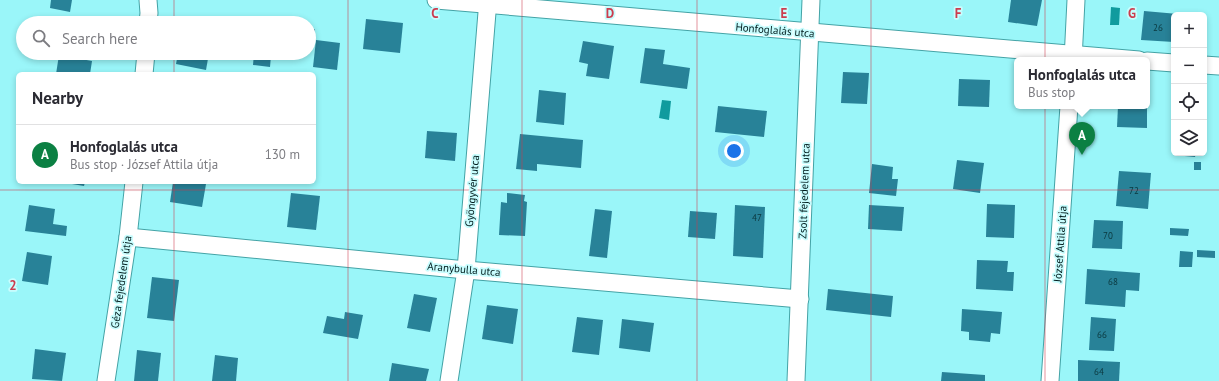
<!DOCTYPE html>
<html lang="en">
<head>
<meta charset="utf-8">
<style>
	:root { --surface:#fff; --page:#f2f2f3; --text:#2b2b33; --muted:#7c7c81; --line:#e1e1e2; --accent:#0b8043 }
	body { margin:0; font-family:"PT Sans",sans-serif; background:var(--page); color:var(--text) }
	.controls { position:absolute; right:12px; top:12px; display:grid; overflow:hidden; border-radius:6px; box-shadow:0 2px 6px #0003 }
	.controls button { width:36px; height:36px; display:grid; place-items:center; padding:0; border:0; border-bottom:1px solid var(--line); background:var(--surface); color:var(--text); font:20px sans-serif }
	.you { position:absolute; left:734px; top:151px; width:14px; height:14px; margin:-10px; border:3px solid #fff; border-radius:50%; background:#1a73e8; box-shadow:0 0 0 6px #1a73e833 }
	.badge { display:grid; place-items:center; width:26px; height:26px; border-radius:50%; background:var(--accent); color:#fff; font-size:13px; font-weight:700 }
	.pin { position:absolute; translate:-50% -33px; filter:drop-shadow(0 1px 2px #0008) }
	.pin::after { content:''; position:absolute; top:21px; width:14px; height:12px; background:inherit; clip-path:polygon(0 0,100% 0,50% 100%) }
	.popup { position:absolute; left:1014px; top:57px; width:136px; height:52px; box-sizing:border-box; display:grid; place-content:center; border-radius:6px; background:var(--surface); filter:drop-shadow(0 1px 3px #0005); font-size:13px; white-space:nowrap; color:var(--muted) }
	.popup b { font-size:15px; color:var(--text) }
	.popup::after { content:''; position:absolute; left:50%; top:100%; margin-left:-8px; border:8px solid transparent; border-top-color:var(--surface) }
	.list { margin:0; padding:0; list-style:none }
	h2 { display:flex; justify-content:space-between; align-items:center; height:52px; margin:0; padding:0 16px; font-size:17px }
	h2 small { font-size:13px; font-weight:400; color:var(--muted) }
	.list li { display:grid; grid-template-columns:26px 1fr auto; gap:12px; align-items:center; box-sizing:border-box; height:60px; padding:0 16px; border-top:1px solid var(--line) }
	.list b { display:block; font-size:15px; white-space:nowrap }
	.list p { margin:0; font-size:13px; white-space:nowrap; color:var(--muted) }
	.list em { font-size:13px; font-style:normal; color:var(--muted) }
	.icon { flex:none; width:22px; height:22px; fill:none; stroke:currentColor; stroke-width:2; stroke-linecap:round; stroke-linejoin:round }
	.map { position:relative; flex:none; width:1219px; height:381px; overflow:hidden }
	.search { position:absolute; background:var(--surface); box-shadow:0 2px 6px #0003; left:16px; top:16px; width:300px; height:44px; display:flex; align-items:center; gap:10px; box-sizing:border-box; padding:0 14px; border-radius:22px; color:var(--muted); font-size:15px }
	.panel { position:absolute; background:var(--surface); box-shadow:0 2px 6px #0003; left:16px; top:72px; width:300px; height:112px; border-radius:6px }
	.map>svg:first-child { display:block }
</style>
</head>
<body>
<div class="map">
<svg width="1219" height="381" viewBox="0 0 1219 381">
	<rect width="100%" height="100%" fill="#9af6f9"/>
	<!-- water -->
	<g fill="#109b9e">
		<path d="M1111 7 1120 8 1119 25H1110Z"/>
		<path d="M662 100 671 101 669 120 659 118Z"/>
	</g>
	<!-- building -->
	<g fill="#288298">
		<path d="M51 0H72L70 12 50 8Z"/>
		<path d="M1011 0H1042L1037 26 1008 22Z"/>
		<path d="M1144 11 1178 14V15H1174V42L1141 40Z"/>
		<path d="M366 19 403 23 400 53 363 49Z"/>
		<path d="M309 29H315L313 47 309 46Z"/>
		<path d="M316 40 340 43 337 70 313 67Z"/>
		<path d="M583 41 614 46 609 79 586 76 588 64 579 62Z"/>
		<path d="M645 48 665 50 663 64 690 68 687 89 640 83Z"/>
		<path d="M178 53H209L206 70 176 64Z"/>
		<path d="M254 53H273L272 56H271L270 67 253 65Z"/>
		<path d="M59 55 92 61 90 74H56Z"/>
		<path d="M843 72 869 73 867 104 841 103Z"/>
		<path d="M959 79 990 80 989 107 958 106Z"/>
		<path d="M539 90 566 93 564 125 536 122Z"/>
		<path d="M718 106 767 111 764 137 715 132Z"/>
		<path d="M1118 106H1147V128L1117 127Z"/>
		<path d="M427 131 457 133 455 161 425 158Z"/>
		<path d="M520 134 583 140 581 168 537 164V171L516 169Z"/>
		<path d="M1174 153H1196L1195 157 1174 155Z"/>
		<path d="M957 160 984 163 980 193 953 189Z"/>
		<rect x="1194" y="162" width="7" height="8"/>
		<path d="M872 164 893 167 892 179H898L896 196 869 193Z"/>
		<path d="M1119 171 1151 173 1148 209 1116 206Z"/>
		<path d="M60 182H85L84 186Z"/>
		<path d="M173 182H196L206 184 202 207 170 202Z"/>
		<path d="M291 193 320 196 316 230 287 227Z"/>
		<path d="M507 193 525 195 524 201 527 202 525 236 499 235 501 202 507 203Z"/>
		<path d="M987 204 1015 205 1014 238 986 237Z"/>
		<path d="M29 205 55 209 53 224 67 226 66 236 25 231Z"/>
		<path d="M735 205 765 207 763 258 733 256Z"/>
		<path d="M869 205 904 207 902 231 868 229Z"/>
		<path d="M595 209 612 211 607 258 589 256Z"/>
		<path d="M690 211 717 213 715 239 688 237Z"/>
		<path d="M1094 220 1123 221 1122 249 1092 248Z"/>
		<path d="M1170 228 1189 229 1188 236 1170 235Z"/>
		<path d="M1197 250 1215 251V258L1197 257Z"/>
		<path d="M1180 251 1193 252 1192 267H1179Z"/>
		<path d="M27 252 52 256 48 285 22 281Z"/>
		<path d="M977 260 1008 261 1007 272H1014L1013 291 976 289Z"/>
		<path d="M1087 269 1140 273 1139 291 1126 290 1125 307 1085 304Z"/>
		<path d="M152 277 179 280 174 321 147 318Z"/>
		<path d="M828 289 893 296 891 317 826 310Z"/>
		<path d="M414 294 437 298 430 332 407 328Z"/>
		<path d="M487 305 518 309 513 344 482 339Z"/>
		<path d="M962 309 1002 312 1000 334 991 333 990 342 969 340V332L961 331Z"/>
		<path d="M345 312 363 315 358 339 323 333 327 316 344 319Z"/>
		<path d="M577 317 603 320 599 355 572 352Z"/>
		<path d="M1091 317 1116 319 1114 351 1089 350Z"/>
		<path d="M622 319 654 323 650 352 619 348Z"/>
		<path d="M35 349 66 353 62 381 32 379Z"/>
		<path d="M137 350 161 353 158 381H134Z"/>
		<path d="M215 355 238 358 236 381H212Z"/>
		<path d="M1078 360 1120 362 1119 381H1078Z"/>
		<path d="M392 363 429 369 426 381H389Z"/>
		<path d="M942 372 985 375V381H941Z"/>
	</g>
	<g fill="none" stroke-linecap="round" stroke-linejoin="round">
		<defs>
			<g id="minor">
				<path d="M148 0 149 13 148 23"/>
				<path d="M436 0 1139 60"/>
				<path d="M1073 60 1076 0"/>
				<path d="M1147 61 1174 63"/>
				<path d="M1204 65 1219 66"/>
				<path d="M144 74 146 53"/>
				<path d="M128 237 466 270 800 299"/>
				<path d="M106 381 128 237 134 182"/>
				<path d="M449 381 466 270 488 0"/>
				<path d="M796 381 811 0"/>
				<path d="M1050 381 1069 106"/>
			</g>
		</defs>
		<!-- minor casing -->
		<use href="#minor" stroke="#44a3a6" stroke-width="19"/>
		<!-- minor -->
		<use href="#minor" stroke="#fff" stroke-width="17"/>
	</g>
	<!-- grid -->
	<path fill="none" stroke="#cc3c4e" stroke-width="1" stroke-opacity="0.55" d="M174 0V23M348 0V381M522 0V381M697 0V381M871 0V381M1045 0V381M174 53V74M174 182V381M0 190H1219"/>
	<g text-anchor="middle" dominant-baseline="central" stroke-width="3.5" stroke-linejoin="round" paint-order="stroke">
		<!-- number labels -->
		<g font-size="9" fill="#0a363c">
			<text x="1158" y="27">26</text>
			<text x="1134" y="190">72</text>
			<text x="757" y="217">47</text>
			<text x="1108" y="235">70</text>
			<text x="1113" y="281">68</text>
			<text x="1102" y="334">66</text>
			<text x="1099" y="371">64</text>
		</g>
		<!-- street labels -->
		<g font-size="11" fill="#001c1d" stroke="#c8fdfe">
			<text transform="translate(775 30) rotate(5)">Honfoglalás utca</text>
			<text transform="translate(472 191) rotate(-85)">Gyöngyvér utca</text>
			<text transform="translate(804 191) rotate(-88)">Zsolt fejedelem utca</text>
			<text transform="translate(1060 244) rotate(-86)">József Attila útja</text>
			<text transform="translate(464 269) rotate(5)">Aranybulla utca</text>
			<text transform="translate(121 282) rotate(-82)">Géza fejedelem útja</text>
		</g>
	</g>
	<g font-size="13" text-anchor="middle" font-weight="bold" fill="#cc3c4e" stroke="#c8fdfe" stroke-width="3.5" stroke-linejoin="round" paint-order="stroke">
		<text x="435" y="18">C</text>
		<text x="610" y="18">D</text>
		<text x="784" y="18">E</text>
		<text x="958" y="18">F</text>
		<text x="1132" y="18">G</text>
		<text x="13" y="290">2</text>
	</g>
</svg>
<div class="controls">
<button>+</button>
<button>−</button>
<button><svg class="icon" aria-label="locate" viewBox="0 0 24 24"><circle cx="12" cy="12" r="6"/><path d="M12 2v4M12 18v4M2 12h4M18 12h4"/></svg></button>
<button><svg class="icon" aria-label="layers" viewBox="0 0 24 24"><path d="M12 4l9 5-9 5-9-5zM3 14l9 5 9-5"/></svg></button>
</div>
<div class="you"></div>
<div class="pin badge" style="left:1082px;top:155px">A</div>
<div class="popup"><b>Honfoglalás utca</b>Bus stop</div>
<div class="search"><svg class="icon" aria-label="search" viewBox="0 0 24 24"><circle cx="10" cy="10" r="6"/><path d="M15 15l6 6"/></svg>Search here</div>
<section class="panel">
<h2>Nearby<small></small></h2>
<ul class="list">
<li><span class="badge">A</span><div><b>Honfoglalás utca</b><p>Bus stop · József Attila útja</p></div><em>130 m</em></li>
</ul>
</section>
</div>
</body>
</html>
